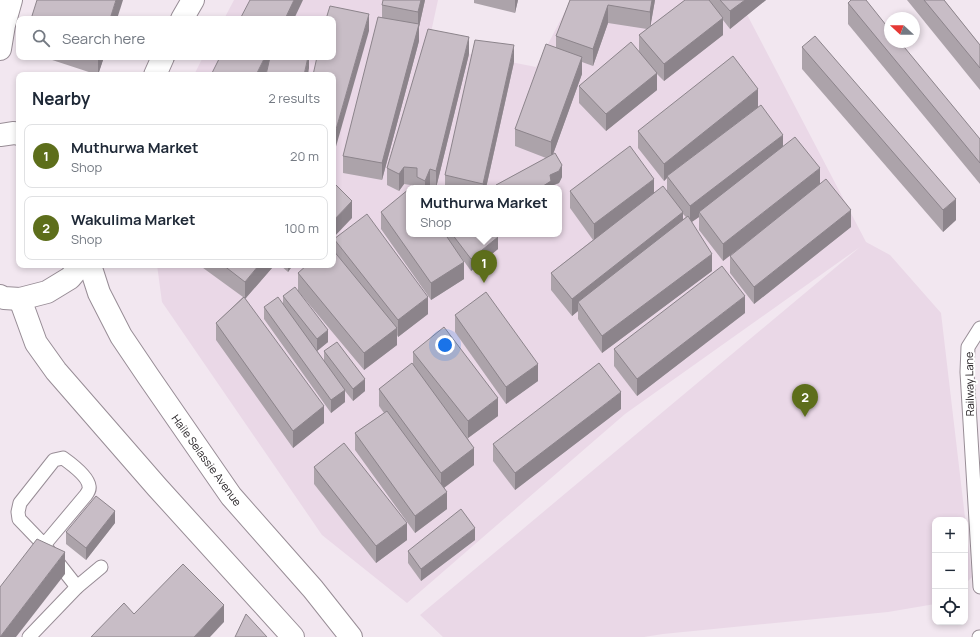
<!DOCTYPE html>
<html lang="en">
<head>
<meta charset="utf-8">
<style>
	:root { --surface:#fff; --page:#f6f6f7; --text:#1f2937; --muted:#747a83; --line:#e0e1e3; --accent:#5d6e1b }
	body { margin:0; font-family:Manrope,sans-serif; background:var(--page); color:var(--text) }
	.controls { position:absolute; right:12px; bottom:12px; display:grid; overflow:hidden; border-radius:8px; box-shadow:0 2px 6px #0003 }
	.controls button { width:36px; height:36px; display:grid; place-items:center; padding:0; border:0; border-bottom:1px solid var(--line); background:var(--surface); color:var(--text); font:20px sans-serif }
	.compass { position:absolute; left:884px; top:12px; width:36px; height:36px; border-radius:50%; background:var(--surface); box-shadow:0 2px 6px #0003; rotate:291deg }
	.you { position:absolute; left:445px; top:345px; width:14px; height:14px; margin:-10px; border:3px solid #fff; border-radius:50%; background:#1a73e8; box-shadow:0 0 0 6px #1a73e833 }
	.badge { display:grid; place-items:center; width:26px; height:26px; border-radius:50%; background:var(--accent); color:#fff; font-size:13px; font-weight:700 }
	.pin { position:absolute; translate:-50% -33px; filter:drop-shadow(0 1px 2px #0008) }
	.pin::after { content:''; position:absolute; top:21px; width:14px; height:12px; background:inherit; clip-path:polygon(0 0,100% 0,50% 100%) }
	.popup { position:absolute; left:406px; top:185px; width:156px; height:52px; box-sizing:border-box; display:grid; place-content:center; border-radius:8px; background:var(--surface); filter:drop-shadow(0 1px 3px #0005); font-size:13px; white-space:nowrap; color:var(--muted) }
	.popup b { font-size:15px; color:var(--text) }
	.popup::after { content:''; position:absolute; left:50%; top:100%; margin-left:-8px; border:8px solid transparent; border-top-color:var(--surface) }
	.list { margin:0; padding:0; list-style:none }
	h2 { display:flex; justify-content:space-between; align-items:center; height:52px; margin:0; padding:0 16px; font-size:17px }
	h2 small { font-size:13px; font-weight:400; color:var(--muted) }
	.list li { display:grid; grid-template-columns:26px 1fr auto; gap:12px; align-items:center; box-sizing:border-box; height:64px; margin:0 8px 8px; padding:0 8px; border:1px solid var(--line); border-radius:8px }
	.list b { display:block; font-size:15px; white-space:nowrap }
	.list p { margin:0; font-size:13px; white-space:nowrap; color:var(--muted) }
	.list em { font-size:13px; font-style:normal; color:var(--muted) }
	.icon { flex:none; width:22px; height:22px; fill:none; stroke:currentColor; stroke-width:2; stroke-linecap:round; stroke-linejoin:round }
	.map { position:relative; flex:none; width:980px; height:637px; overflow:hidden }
	.search { position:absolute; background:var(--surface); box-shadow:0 2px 6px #0003; left:16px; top:16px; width:320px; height:44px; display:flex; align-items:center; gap:10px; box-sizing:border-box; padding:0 14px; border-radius:8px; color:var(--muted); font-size:15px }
	.panel { position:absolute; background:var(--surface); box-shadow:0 2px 6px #0003; left:16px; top:72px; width:320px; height:196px; border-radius:8px }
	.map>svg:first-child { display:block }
</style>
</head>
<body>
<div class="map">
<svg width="980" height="637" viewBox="0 0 980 637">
	<rect width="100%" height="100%" fill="#f2e7f0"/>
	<!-- built -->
	<path fill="#ead8e7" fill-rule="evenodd" d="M234 0H438L428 46 536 67 571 0H705L742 5 866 242 890 255 941 313 972 577 965 584V520H935V604L888 612 663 634 644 637H443L420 615 860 247 625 414 407 603 322 535 162 302 157 265H333V75H194L203 57H333V19H224ZM409 188H559V234H409Z"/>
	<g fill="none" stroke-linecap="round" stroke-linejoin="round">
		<defs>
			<g id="service">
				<path d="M980 328 968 347 967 372 980 587"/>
				<path d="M44 545 86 495C88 492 90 489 89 486 88 476 70 463 63 458L54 460 20 503 18 512 19 519 44 545 77 587"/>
				<path d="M29 637 77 587 101 567"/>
				<path d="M979 637H980"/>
			</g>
			<g id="secondary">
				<path d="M182 19 193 0"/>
				<path d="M0 49 4 25 11 0"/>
				<path d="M155 75 163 57"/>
				<path d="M0 135 14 133 19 134"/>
				<path d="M90 265 99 293 121 336 148 376 231 496 313 589 351 637"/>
				<path d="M0 296 4 298 20 299 47 292 70 278 81 265"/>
				<path d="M20 299 36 343 56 371 157 487 293 637"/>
			</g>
		</defs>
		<!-- service casing -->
		<use href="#service" stroke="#988d96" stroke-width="15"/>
		<!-- secondary casing -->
		<use href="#secondary" stroke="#988d96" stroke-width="24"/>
		<!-- service -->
		<use href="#service" stroke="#fff" stroke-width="13"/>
		<!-- secondary -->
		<use href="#secondary" stroke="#fff" stroke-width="22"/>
	</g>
	<!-- wall -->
	<g fill="#aca3aa" fill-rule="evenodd">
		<path d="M425 0 419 27V41L382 180 343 173V156L382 18V5Z"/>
		<path d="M474 0H518L515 13 474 3Z"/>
		<path d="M570 0H655L650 27 685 0H766L730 29 723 20V35L664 81 657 74V90L606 131 579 103V86L639 52V35L647 29 608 23 593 66 582 62V74L553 154 562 177 559 183 551 186V188H496V185L546 158 515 146V129L556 47V36Z"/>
		<path d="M907 0H944L980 45V90Z"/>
		<path d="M848 3 980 139V184L848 24Z"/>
		<path d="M802 47 956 220 943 232 802 69Z"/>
		<path d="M469 54 436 188 430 186 429 188H417V186L404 184 399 191 387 185V168Z"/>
		<path d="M43 57H104L98 75Z"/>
		<path d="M514 62 486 188H445V175Z"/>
		<path d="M758 106 783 146 820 184 851 227 754 304 730 273V256L734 252 723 261 699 230V217L692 222 712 271 602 353 578 319V311L572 316 551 290V273L593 240 570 208V191L654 192H667V178L664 181 638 148V131ZM683 214 686 217 683 219Z"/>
		<path d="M381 212 409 234H496L498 249 471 271 461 257 464 279 431 300 381 229Z"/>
		<path d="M334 239 428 314 398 337 397 335V345L364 370 298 291 328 342 317 351 324 361V351L365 391 353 401 345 391V402L331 413 264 319V307L283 303V296L298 290V273L334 251Z"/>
		<path d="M199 265H272V268L245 299 324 423 293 448 216 340V323L243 297Z"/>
		<path d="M280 265H293L288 272Z"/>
		<path d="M745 313 637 396 614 366V349Z"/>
		<path d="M455 315 538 381 506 404 455 332Z"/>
		<path d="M413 352 498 416 468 438 474 465 444 488 447 509 415 533 355 450V433L384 413 379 406V389L413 365Z"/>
		<path d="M621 409 515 490 493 461V444Z"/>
		<path d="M314 467 407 540 376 563 314 484Z"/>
		<path d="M115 523 86 560 66 544V532Z"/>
		<path d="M475 540 421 581 408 563V551Z"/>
	</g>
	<!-- shaded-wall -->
	<g fill="#8c848b">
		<path d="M116 0H123L117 19H110Z"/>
		<path d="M294 0H303L294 19H285Z"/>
		<path d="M421 0H425L419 27V41L382 180V163L418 26V12Z"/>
		<path d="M515 0H518L515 13Z"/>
		<path d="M652 0H655L650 29V12Z"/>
		<path d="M745 0H766L730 29V11Z"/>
		<path d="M608 5V23L593 66V49Z"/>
		<path d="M369 14V31L333 157V140Z"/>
		<path d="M723 18V35L664 81V64Z"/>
		<path d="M469 37V54L436 188V171Z"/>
		<path d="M514 45V62L486 188H483V184Z"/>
		<path d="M98 57H104L98 75Z"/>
		<path d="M265 57H274L265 75H256Z"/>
		<path d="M308 57H309V68L308 75H304Z"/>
		<path d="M582 57V74L551 160V142Z"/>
		<path d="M657 73V90L606 131V114Z"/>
		<path d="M758 89V107L667 176V178L664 181V164Z"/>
		<path d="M783 135V153L699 212V217L690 223V206Z"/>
		<path d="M562 165V177L559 183 551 186V188H540L550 175Z"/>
		<path d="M404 167V184L399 191V174Z"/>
		<path d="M820 168V185L723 261V244Z"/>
		<path d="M430 169V186L429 188H425V181Z"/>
		<path d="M654 179V196L594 241V224Z"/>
		<path d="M956 199V220L943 232V210Z"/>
		<path d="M352 201V218L333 238V221Z"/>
		<path d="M851 210V227L754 304V287Z"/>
		<path d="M683 212V229L578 302V311L572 316V299Z"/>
		<path d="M498 237V249L471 271V259Z"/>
		<path d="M712 254V271L602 353V336Z"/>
		<path d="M464 262V279L431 300V283Z"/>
		<path d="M259 265H272V268L245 299V282Z"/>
		<path d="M288 265H293L288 272Z"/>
		<path d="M745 296V313L637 396V379Z"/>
		<path d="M428 297V314L398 337V320Z"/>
		<path d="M397 328V345L364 370V353Z"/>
		<path d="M328 330V342L317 351V339Z"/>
		<path d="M538 364V381L506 404V387Z"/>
		<path d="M365 379V391L353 401V389Z"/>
		<path d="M345 390V402L331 413V400Z"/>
		<path d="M621 392V409L515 490V473Z"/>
		<path d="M498 398V416L468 438V421Z"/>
		<path d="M324 406V423L293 448V431Z"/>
		<path d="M474 448V465L441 490V473Z"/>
		<path d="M447 492V509L415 533V516Z"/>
		<path d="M115 511V523L86 560V548Z"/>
		<path d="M407 523V540L376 563V546Z"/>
		<path d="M475 528V540L421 581V569Z"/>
		<path d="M65 552V574L16 637H0Z"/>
		<path d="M224 605V622L210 637H194Z"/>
	</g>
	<!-- building -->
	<g fill="#c8bdc6" stroke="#8c848b">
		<path d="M37 0H116L110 19H31Z"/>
		<path d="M250 0H294L285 19H240Z"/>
		<path d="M383 0H421L418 12 382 5Z"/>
		<path d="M570 0H652L650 12 608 5 593 49 556 36Z"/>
		<path d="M685 0H709L723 18 664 64 639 35Z"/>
		<path d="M720 0H745L730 11Z"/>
		<path d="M851 0H866L890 30V42H900L980 139V163L848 3Z"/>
		<path d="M924 0H944L980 45V68Z"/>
		<path d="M330 6 369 14 333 140V75H313L317 57H333V19H326Z"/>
		<path d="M378 17 419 24 382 163 343 156Z"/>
		<path d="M428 29 469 37 436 171 430 169 425 181 417 177V168L404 167 399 174 387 168Z"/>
		<path d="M815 36 956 199 943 210 802 47Z"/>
		<path d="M475 40 514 45 483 184 445 175Z"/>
		<path d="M631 42 657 73 606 114 579 86Z"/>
		<path d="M546 44 582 57 551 142 515 129Z"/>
		<path d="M733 56 758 89 664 164 638 131Z"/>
		<path d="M220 57H265L256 75H211Z"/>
		<path d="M270 57H308L304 75H266Z"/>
		<path d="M761 105 783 135 690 206 667 176Z"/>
		<path d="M795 137 820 168 723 244 699 212Z"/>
		<path d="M630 146 654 179 594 224 570 191Z"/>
		<path d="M555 153 562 165 559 171 550 175 551 181 540 188H497L496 185Z"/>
		<path d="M826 179 851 210 754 287 730 256Z"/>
		<path d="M333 182 352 201 333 221Z"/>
		<path d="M414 185 416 188H410Z"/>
		<path d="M663 186 683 212 572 299 551 273Z"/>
		<path d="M409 189V234H445L464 262 431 283 381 212Z"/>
		<path d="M367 214 428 297 398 320 334 239Z"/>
		<path d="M688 216 712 254 602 336 578 302Z"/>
		<path d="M452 234H496L498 237 471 259Z"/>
		<path d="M333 250 397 328 364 353 298 273 307 265H333Z"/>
		<path d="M223 265H259L245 282Z"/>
		<path d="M722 266 745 296 637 379 614 349Z"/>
		<path d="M295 287 328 330 317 339 283 296Z"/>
		<path d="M486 292 538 364 506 387 455 315Z"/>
		<path d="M244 297 324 406 293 431 216 323Z"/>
		<path d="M278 297 345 390 331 400 264 307Z"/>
		<path d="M444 327 498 398 468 421 413 352Z"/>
		<path d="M337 342 365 379 353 389 324 351Z"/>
		<path d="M412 363 474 448 441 473 379 389Z"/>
		<path d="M599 363 621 392 515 473 493 444Z"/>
		<path d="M387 411 447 492 415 516 355 433Z"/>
		<path d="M344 443 407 523 376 546 314 467Z"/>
		<path d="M96 496 115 511 86 548 66 532Z"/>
		<path d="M461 509 475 528 421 569 408 551Z"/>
		<path d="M37 539 65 552 0 637V587Z"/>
		<path d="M183 564 224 605 194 637H91L124 603 134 614Z"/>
		<path d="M246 614 267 637H235Z"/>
	</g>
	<g text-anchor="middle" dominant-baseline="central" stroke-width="4" stroke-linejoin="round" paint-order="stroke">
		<!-- street labels -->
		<g font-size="11" fill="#262225" stroke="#fff">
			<text transform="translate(969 384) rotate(-91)">Railway Lane</text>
			<text transform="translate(207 460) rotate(54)">Haile Selassie Avenue</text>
		</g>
	</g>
</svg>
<div class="controls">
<button>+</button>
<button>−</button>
<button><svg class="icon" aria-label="locate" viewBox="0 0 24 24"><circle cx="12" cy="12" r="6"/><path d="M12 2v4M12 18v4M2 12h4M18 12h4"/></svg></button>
</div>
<svg class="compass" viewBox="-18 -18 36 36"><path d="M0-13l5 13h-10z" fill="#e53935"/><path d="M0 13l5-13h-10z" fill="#747a83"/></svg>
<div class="you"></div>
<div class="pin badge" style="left:484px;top:283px">1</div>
<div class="popup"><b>Muthurwa Market</b>Shop</div>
<div class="pin badge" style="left:805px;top:417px">2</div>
<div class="search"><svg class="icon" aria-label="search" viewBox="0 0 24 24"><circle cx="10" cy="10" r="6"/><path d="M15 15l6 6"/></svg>Search here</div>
<section class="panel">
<h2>Nearby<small>2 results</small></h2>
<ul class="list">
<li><span class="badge">1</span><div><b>Muthurwa Market</b><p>Shop</p></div><em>20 m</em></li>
<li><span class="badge">2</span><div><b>Wakulima Market</b><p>Shop</p></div><em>100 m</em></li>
</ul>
</section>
</div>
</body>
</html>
